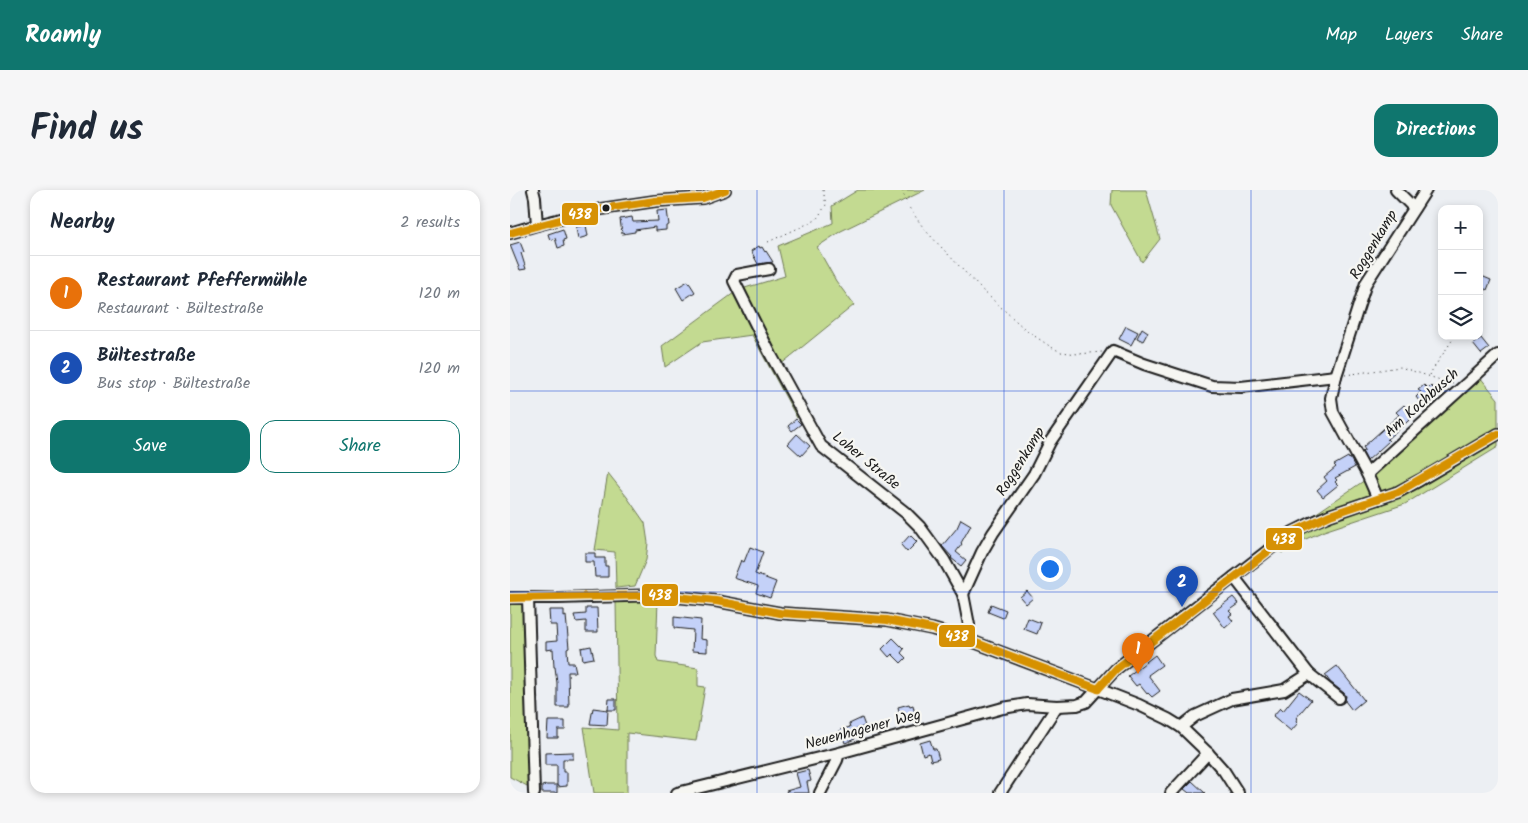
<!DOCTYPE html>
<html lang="en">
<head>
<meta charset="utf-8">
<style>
	:root { --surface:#fff; --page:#f6f6f7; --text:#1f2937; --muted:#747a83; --line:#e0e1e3; --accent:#0f766e }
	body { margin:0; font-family:Kalam,sans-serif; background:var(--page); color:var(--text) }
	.controls { position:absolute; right:15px; top:15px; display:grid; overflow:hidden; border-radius:10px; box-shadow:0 2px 8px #0003 }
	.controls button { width:45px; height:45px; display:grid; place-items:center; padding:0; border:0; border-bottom:1px solid var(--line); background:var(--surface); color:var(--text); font:25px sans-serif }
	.you { position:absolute; left:539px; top:378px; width:18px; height:18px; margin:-12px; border:4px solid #fff; border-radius:50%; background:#1a73e8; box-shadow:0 0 0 8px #1a73e833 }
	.badge { display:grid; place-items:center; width:32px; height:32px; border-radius:50%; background:var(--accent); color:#fff; font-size:16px; font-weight:700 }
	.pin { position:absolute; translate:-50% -41px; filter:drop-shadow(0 1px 2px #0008) }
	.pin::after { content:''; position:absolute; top:26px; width:18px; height:15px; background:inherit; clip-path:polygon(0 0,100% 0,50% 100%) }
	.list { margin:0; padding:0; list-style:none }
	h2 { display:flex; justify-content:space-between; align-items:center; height:65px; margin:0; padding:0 20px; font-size:21px }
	h2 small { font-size:16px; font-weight:400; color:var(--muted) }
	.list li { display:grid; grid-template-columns:32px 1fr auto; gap:15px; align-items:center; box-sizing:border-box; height:75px; padding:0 20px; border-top:1px solid var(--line) }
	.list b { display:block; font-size:19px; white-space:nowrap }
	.list p { margin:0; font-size:16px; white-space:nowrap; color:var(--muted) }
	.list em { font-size:16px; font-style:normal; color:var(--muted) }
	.actions { display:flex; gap:10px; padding:15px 20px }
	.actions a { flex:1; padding:11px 0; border:1px solid var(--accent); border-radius:15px; text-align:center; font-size:18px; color:var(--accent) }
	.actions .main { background:var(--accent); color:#fff }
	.icon { flex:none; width:28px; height:28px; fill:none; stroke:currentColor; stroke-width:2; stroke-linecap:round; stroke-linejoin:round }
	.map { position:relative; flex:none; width:988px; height:603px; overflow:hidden; border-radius:15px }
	header { display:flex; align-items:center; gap:30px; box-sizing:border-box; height:70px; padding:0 25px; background:var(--accent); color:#fff }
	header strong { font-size:24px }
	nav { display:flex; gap:28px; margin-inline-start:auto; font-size:18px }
	.intro { display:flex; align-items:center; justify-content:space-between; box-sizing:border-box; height:120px; padding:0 30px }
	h1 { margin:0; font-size:35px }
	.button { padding:12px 22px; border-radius:15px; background:var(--accent); color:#fff; font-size:18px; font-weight:700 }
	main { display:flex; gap:30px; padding:0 30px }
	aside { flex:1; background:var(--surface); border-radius:15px; box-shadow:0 2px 8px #0003 }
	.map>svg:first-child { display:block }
</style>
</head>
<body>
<header>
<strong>Roamly</strong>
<nav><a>Map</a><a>Layers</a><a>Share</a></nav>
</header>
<div class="intro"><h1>Find us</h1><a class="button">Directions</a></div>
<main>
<aside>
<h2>Nearby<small>2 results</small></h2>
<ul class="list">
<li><span class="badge" style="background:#e8710a">1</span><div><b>Restaurant Pfeffermühle</b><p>Restaurant · Bültestraße</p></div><em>120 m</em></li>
<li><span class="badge" style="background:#1a4fb4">2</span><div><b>Bültestraße</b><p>Bus stop · Bültestraße</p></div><em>120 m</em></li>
</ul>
<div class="actions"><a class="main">Save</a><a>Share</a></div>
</aside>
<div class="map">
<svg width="988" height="603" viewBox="0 0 988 603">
	<rect width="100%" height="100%" fill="#eceff3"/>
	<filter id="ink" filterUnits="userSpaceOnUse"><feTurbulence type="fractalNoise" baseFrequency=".02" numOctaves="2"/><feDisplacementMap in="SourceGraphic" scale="10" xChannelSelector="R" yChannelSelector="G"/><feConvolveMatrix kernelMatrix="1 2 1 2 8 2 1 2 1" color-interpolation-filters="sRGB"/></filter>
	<g filter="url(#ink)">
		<!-- green -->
		<g fill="#c3da91" stroke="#707b56">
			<path d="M348 0H415L331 41 307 57 326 91 344 115 270 175 295 221 287 228 242 145 192 152 155 177 152 156 228 100 275 86 268 56 323 33 322 16Z"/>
			<path d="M602 0H636L650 49 632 72 601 15Z"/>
			<path d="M969 186 988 209V257L895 314 814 341 789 352 772 363 761 354 858 288Z"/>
			<path d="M98 283 117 307 135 333 138 353 136 370 125 396 106 398 105 362 85 360Z"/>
			<path d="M126 410H148L146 466 148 472 188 478V496L195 497 186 551 117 543V603H84L74 537 108 540 106 411Z"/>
			<path d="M0 413 17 414 21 598 0 587Z"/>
		</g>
		<!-- building -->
		<g fill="#c4d1f8" stroke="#1c1c1c">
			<path d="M157 20 159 35 156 36V40L145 41V37L125 40V42L112 44 110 29 122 27 123 32 148 31 147 21Z"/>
			<path d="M76 35 78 46 68 49 66 37Z"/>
			<path d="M53 39 56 49 53 50 54 56 48 58 45 48 40 50 38 44Z"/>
			<path d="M10 52 14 62 11 63 16 79 10 80 0 55Z"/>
			<path d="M249 56 250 58 252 57 255 62 256 61 263 72 248 74 241 61Z"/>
			<path d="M969 85 981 90 977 100 969 96Z"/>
			<path d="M178 91 185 102 173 110 166 98Z"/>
			<path d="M616 136 628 142 621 155 609 149Z"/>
			<path d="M632 138 638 142 633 151 627 148Z"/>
			<path d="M971 148 979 158 971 164 963 154Z"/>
			<path d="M914 195 918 199 921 196 928 203 914 217 906 207 911 202 908 200Z"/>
			<path d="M894 215 904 226 877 249 879 251 857 271 852 261 855 260 853 257 889 225 886 222Z"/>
			<path d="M286 229 291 234 282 241 278 236Z"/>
			<path d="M287 244 300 256 291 266 278 254Z"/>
			<path d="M838 267 839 269 840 268 845 277 825 288 827 290 825 292 828 295 813 307 807 300 817 291 814 287 826 277 824 275Z"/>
			<path d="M451 329 461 335 451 353 452 354 446 362 456 370 451 376 441 368 442 367 432 356 447 338Z"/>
			<path d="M400 345 407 352 397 362 391 355Z"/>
			<path d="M240 357 253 362 245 384 266 392 260 408 246 403 248 396 224 388 231 370 234 372Z"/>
			<path d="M75 363H85V368H95V376H98V387H85L84 372H75Z"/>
			<path d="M517 401 523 408 516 414 510 407Z"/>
			<path d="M723 407 729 414 719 421 722 424 719 426 723 431 715 438 703 422Z"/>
			<path d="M481 414 496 420 493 428 478 422Z"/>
			<path d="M76 418H87L88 442H76V431L66 432 64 425 76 424Z"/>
			<path d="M39 420H54V427L56 426 59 458 57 459 58 473H64L66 482H58L59 517H47V493L45 477H44L43 459 36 460V452L47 451 46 435H40Z"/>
			<path d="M164 427 191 430 190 449 197 450V462L182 461 183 440 164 438Z"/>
			<path d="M518 428 531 433 527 444 514 439Z"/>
			<path d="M383 448 394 459 391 463 396 468 391 473 382 464 379 467 372 459Z"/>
			<path d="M81 456 84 468 73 470 71 458Z"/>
			<path d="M645 465 652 475 638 485 650 501 642 507 638 503 637 504 629 494 626 496 618 486Z"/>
			<path d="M827 476 854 510 842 520 835 511 836 506 834 503 820 492 815 485Z"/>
			<path d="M789 501 801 510 786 528 787 529 786 531 788 533 781 541 763 526 770 518 773 521Z"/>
			<path d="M99 509H106V520H98Z"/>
			<path d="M399 514 400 516 403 515 406 529 392 533 388 517Z"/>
			<path d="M83 518 98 520 97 535 80 534Z"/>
			<path d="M352 528 355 536 342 541 345 549 335 553 330 540 340 537 339 534Z"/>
			<path d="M38 531H55V540H48V548H37Z"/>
			<path d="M420 550 423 559H426L429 569 421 571 419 563 413 565 410 553Z"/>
			<path d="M63 562V569H53V582H57V596L47 597V575H35V563Z"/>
			<path d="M298 580 301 591 297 592 299 603H277L276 601 290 597 286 583Z"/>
			<path d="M682 591 695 603H679L674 599Z"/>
			<path d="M36 595H47V603H32V596Z"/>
		</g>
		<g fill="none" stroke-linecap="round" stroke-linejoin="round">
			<defs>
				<g id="minor">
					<path d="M23 0 25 8 27 35"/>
					<path d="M886 0 904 18"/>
					<path d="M0 43 27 35 91 19 145 11 193 8 215 0"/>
					<path d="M259 79 227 85 224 91 261 165 311 256 396 323 410 337 434 370 453 404 459 435 456 449"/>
					<path d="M857 284 988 165"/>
					<path d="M868 309 857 284 823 222 821 208 826 186 856 93 916 0"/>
					<path d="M724 387 799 484 829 508"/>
					<path d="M453 404 472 362 483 343 524 284 540 252 603 161 634 174 702 196 731 197 826 186"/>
					<path d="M0 408H48L147 405 206 411 270 423 377 430 422 439 456 449 588 499 629 515 658 529 671 537 698 563 714 581 728 603"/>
					<path d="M18 408 24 603"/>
					<path d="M671 537 685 526 722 509 774 500 799 484"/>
					<path d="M167 603 329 563 493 518 517 514 547 516 567 515 576 512 606 479 765 355 783 342 801 333 820 325 888 302 910 290 988 244"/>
					<path d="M310 603 327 570 329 563"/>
					<path d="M490 603 547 516"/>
					<path d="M661 603 698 563"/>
				</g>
			</defs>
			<!-- minor casing -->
			<use href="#minor" stroke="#1c1c1c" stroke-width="14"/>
			<!-- path -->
			<g stroke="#1c1c1c" stroke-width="1" stroke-dasharray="1 4" stroke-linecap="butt">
				<path d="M392 0 398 16 415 40 471 99 517 141 541 157 551 162 568 164 592 162"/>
				<path d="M258 52 306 30 316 15 313 0"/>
				<path d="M835 185 890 177 943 194"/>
				<path d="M919 185 945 146"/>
			</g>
			<!-- minor -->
			<use href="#minor" stroke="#f6f6f2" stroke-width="10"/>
			<defs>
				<g id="bus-1">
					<path d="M0 43 91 19 145 11 193 8 215 0"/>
					<path d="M0 408 147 405 206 411 270 423 377 430 422 439 456 449 588 499"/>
					<path d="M588 499 606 479 783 342 820 325 888 302 988 244"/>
				</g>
			</defs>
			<!-- bus-1 casing -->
			<use href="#bus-1" stroke="#f6f6f2" stroke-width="11"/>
			<!-- bus-1 -->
			<use href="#bus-1" stroke="#d69104" stroke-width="8"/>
		</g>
	</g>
	<!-- grid -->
	<path fill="none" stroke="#1d4ed8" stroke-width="1" stroke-opacity="0.55" d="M247 0V603M494 0V603M741 0V603M0 201H988M0 402H988"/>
	<!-- markers -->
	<circle fill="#1c1c1c" stroke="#f6f6f2" stroke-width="2" cx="96" cy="18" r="4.5"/>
	<g text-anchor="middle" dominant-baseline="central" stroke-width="4.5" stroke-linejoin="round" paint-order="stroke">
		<!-- street labels -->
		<g font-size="15" fill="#1c1c1c" stroke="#f6f6f2">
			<text transform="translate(864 55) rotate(-59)">Roggenkamp</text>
			<text transform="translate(912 213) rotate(-42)">Am Kochbusch</text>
			<text transform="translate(356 271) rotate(39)">Loher Straße</text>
			<text transform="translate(511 272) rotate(-58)">Roggenkamp</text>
			<text transform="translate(353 540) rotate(-15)">Neuenhagener Weg</text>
		</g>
	</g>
	<g stroke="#f6f6f2" stroke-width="2">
		<rect x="51" y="12" width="38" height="24" rx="5" fill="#d69104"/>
		<rect x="755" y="337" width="38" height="24" rx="5" fill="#d69104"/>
		<rect x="131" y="393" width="38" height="24" rx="5" fill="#d69104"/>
		<rect x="428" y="434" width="38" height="24" rx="5" fill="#d69104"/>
	</g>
	<g font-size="14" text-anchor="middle" font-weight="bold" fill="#fff">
		<text x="70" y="29">438</text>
		<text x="774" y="354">438</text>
		<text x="150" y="410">438</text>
		<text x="447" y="451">438</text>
	</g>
</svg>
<div class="controls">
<button>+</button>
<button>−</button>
<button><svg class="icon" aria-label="layers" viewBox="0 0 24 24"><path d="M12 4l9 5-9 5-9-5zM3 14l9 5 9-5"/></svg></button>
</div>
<div class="you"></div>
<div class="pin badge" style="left:628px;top:484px;background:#e8710a">1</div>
<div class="pin badge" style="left:672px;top:417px;background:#1a4fb4">2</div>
</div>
</main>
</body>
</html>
